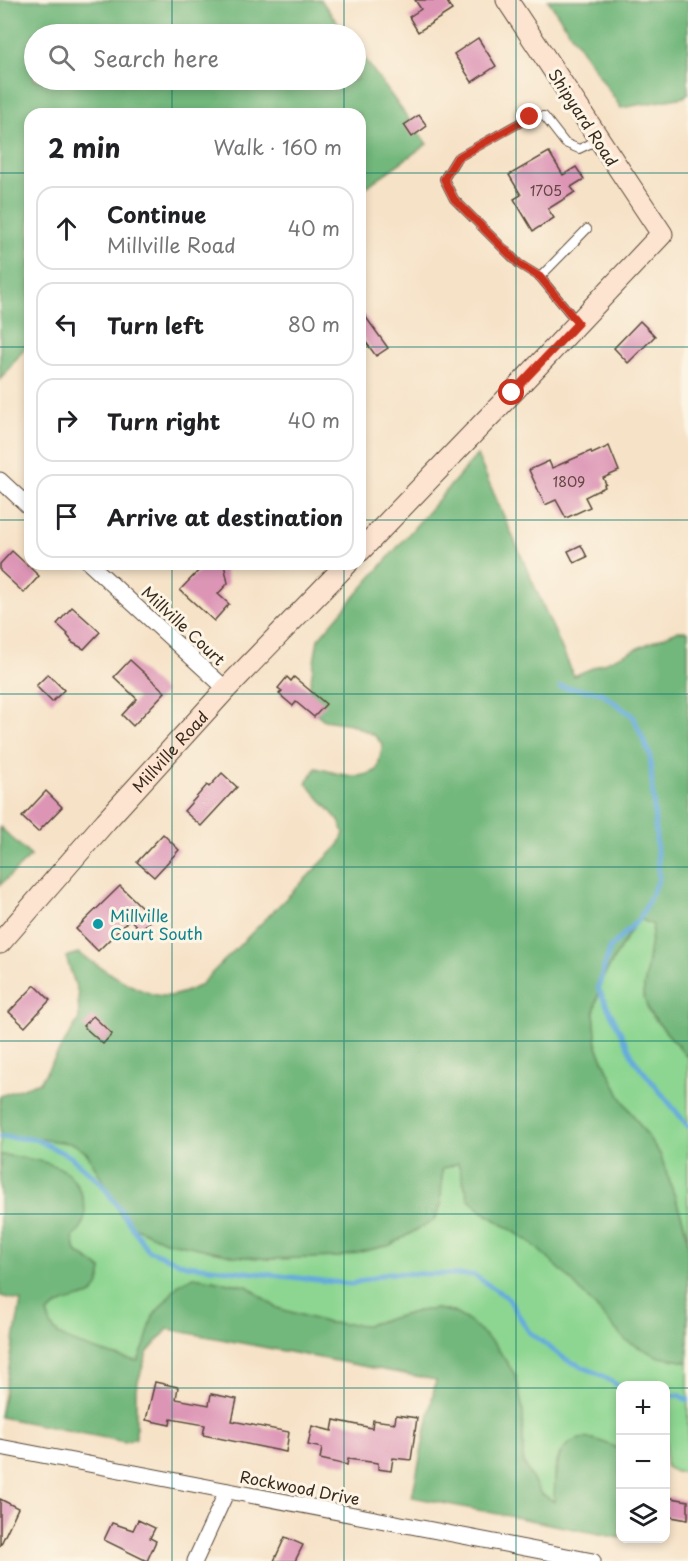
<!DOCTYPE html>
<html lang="en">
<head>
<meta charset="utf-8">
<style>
	:root { --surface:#fff; --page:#f2f2f2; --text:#202124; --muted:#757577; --line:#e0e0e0 }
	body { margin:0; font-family:"Playpen Sans",sans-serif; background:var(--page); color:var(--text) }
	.controls { position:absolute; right:18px; bottom:18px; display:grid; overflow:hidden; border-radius:12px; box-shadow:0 3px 9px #0003 }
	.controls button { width:54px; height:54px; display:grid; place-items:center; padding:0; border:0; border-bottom:2px solid var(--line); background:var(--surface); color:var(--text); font:30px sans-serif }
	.stop { position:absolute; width:18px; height:18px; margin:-14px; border:4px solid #c8321e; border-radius:50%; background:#fff }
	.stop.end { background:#c8321e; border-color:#fff; box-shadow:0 2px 6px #0008 }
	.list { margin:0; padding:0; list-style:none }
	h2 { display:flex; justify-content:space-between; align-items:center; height:78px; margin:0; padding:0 24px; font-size:26px }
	h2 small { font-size:20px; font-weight:400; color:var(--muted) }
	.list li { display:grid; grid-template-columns:39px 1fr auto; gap:18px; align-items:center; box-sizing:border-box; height:84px; margin:0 12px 12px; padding:0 12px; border:2px solid var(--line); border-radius:18px }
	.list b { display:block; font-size:22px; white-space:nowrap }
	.list p { margin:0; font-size:20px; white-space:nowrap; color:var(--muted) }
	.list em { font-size:20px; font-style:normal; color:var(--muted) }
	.icon { flex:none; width:33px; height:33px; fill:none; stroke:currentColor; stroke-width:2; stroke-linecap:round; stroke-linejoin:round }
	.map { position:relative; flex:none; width:688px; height:1561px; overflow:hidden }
	.search { position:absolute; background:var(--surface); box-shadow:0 3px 9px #0003; left:24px; top:24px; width:342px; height:66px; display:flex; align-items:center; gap:15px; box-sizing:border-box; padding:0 21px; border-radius:33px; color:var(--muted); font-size:22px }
	.panel { position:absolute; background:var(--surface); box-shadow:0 3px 9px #0003; left:24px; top:108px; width:342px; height:462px; border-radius:18px }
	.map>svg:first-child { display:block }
</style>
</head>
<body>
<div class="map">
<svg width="688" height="1561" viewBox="0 0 688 1561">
	<rect width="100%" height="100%" fill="#fcf5e5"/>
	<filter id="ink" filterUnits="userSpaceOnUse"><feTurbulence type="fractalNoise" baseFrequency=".0167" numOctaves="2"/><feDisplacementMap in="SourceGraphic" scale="12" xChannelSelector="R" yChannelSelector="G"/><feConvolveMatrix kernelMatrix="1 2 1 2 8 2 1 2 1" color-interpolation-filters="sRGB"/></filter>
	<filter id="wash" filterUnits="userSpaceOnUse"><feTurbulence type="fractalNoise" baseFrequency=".008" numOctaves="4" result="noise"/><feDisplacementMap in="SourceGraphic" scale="24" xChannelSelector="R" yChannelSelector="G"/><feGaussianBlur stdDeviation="1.35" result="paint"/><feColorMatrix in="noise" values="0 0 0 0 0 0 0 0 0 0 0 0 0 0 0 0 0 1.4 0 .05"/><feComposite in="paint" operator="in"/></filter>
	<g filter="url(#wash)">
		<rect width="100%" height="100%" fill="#f6e2c7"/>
		<!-- green -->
		<g fill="#8dd691" stroke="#648058" stroke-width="1.5">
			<path d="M638 918 654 925 643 995 649 1012 688 1058V1242L683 1220 660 1154 620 1096 597 1047 594 1012 602 979Z"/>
			<path d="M0 1136C18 1137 58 1137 74 1144 92 1151 113 1195 119 1213L236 1256 270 1259 339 1257 390 1245 434 1220 441 1205 442 1169 458 1163 469 1200 483 1212 529 1241 659 1356 688 1362V1472H676L666 1467V1386H620V1449L592 1439 560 1453 555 1468V1502L540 1493 523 1462V1411L469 1321 453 1312 436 1309 418 1311 367 1325 328 1323 277 1308 247 1286 194 1277 144 1347 138 1361C126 1360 70 1343 61 1336 52 1330 50 1323 47 1313 51 1310 55 1307 59 1305 84 1292 98 1305 102 1269L76 1252 73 1237 14 1156 0 1155Z"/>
		</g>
		<!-- forest -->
		<g fill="#72b77b" stroke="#56704c" stroke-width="1.5">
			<path d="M0 0H321L346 34H34V80H356V47L427 144 360 191V114H30V341L0 380Z"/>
			<path d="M548 0H688V93L684 97 621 108Z"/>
			<path d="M477 455 574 676 677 631H688V1058L649 1012 643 995 653 925 638 918 602 979 594 1012 597 1047 620 1096 660 1154 683 1220 688 1242V1362L659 1357 626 1341 567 1276 529 1241 483 1212 469 1199 458 1163 442 1169 441 1205 434 1220 390 1245 339 1257 270 1259 236 1256 165 1241 131 1226 119 1213 114 1201 87 1153 74 1144 41 1139 0 1136V1096L40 1082 79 1019 78 993 66 957 78 953C100 966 142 998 168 996 179 995 189 991 199 986L339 845 344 833 339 821 306 783 316 768C338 773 356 782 377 770L383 745 374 735 351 724 324 720 314 711 310 685 318 639Z"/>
			<path d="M0 827 31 856 0 885Z"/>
			<path d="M0 1155C15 1156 47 1161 60 1168 78 1177 91 1207 82 1226 80 1230 76 1234 73 1237L76 1252 102 1269C98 1305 84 1292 59 1305 55 1307 51 1310 47 1313 50 1323 52 1330 61 1336 70 1343 126 1360 138 1361L144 1347 153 1316 179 1284 194 1277 247 1286 277 1308 328 1323 367 1325 418 1311 436 1309 453 1312 469 1321 496 1346 516 1376 523 1411V1462L540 1493 554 1502C555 1476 553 1433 593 1439 602 1441 612 1446 620 1449V1538L412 1497 436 1380 168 1329 147 1353 136 1388V1438L125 1442 0 1417 21 1301 0 1296Z"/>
		</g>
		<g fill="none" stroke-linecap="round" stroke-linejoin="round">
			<!-- stream -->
			<g stroke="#65abdb" stroke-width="5">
				<path d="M560 687 600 692 633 716 650 755 659 879 640 918 610 948 598 988 635 1061 688 1126"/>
				<path d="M0 1137 35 1139 71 1157 102 1184 148 1250 186 1265 351 1284 388 1273 474 1275 508 1298 529 1332 565 1359 601 1375 620 1387"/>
				<path d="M666 1396 678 1395 688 1400"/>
			</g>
		</g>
		<g id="blocks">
			<!-- building -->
			<g fill="#dd95b6">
				<path d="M415 0H446L452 10 418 32 409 17 421 9Z"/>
				<path d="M478 38 496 66 472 82 454 54Z"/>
				<path d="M419 115 427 126 412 137 404 125Z"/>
				<path d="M549 152 563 175 576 167 584 179 571 187 575 192 548 209 554 218 533 231 514 199 521 195 509 175Z"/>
				<path d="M360 309 388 348 376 356 360 334Z"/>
				<path d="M640 321 655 336 628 363 614 348Z"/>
				<path d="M609 446 619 471 603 478 606 484 604 485 605 487 585 497 590 507 566 518 556 500 545 505 529 470 549 461 552 468 591 451 592 454Z"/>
				<path d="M581 545 587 557 574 563 568 551Z"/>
				<path d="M12 551 39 576 24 593 0 571V564Z"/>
				<path d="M205 564H224L228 583 218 594 229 604 214 621 180 590Z"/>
				<path d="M72 607 100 632 84 649 71 642 72 641 67 635 68 634 57 624Z"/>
				<path d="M130 660 165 692 133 726 122 715 137 699 114 677Z"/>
				<path d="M48 674 64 690 52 702 36 686Z"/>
				<path d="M287 677 291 681 294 677 326 704 314 717 296 702 293 706 279 694 282 691 278 688Z"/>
				<path d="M222 773 237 787 201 826 184 811 207 785 209 787Z"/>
				<path d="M46 791 62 807 38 832 22 817Z"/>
				<path d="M163 834 179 850 154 877 137 862Z"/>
				<path d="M120 886 153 918 140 930 130 919 98 951 76 929Z"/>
				<path d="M35 985 50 1000 25 1027 9 1012Z"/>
				<path d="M93 1016 112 1034 103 1044 83 1026Z"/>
				<path d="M155 1382 178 1387 176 1399 209 1405 211 1394 237 1399 232 1421 289 1432 286 1452 203 1435 205 1425 171 1419 170 1425 146 1420Z"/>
				<path d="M396 1415 417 1418 411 1460 393 1458 391 1471 378 1469V1463L348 1459 347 1465 320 1459 322 1448 308 1445 312 1426 332 1431 334 1420 372 1428 373 1420 395 1423Z"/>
				<path d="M666 1497 688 1501V1520L666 1516Z"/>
				<path d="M0 1499 18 1508 0 1546Z"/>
				<path d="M138 1520 155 1528 150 1538 156 1541 147 1561 104 1540 112 1523 133 1530Z"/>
				<path d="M285 1537 303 1545 295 1561H274Z"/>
			</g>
		</g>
	</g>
	<g filter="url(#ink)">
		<use href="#blocks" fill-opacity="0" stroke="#574637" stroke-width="1.5"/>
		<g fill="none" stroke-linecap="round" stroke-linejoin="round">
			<defs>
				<g id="lane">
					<path d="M587 229 540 277 519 264 454 199 444 179 457 158 530 117 544 116 565 143 579 149 598 140"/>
					<path d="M540 277 577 322"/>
				</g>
				<g id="street">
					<path d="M0 480 30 508"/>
					<path d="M90 564 226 689"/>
					<path d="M0 1447 593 1561"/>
					<path d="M195 1561 227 1491"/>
				</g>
				<g id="secondary">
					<path d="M360 551 512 393 662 234 507 0"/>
					<path id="s1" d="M0 943 106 821 226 689 347 564"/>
				</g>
			</defs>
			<!-- lane casing -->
			<use href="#lane" stroke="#574637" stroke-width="10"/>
			<!-- street casing -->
			<use href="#street" stroke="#574637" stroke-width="17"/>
			<!-- secondary casing -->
			<use href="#secondary" stroke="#574637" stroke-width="23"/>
			<!-- lane -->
			<use href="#lane" stroke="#fff" stroke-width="8"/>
			<!-- street -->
			<use href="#street" stroke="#fff" stroke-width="15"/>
			<!-- secondary -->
			<use href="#secondary" stroke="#fde4d1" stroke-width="21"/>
		</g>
	</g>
	<g fill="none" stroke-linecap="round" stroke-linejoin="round" filter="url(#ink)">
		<!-- route -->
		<path stroke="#c8321e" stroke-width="8" d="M512 393 578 323 540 277 519 264 454 199 444 179 457 158 530 117"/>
	</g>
	<!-- grid -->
	<path fill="none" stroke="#0f766e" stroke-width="1.5" stroke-opacity="0.55" d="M172 0V34M344 0V34M516 0V1561M172 80V114M344 80V114M0 173H30M360 173H688M0 347H30M360 347H688M0 520H30M360 520H688M172 564V1561M344 564V1561M0 694H688M0 867H688M0 1041H688M0 1214H688M0 1388H620M666 1388H688"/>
	<!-- markers -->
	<circle fill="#0f9aa8" stroke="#fcf5e5" stroke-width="2" cx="98" cy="924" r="6"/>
	<g text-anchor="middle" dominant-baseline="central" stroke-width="6" stroke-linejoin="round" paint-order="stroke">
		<!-- number labels -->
		<g font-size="14" fill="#644544">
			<text x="546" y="190">1705</text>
			<text x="569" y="481">1809</text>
		</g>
		<!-- street labels -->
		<g font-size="16" fill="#3b2a1e" stroke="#fcf5e5">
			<text transform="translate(584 117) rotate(57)">Shipyard Road</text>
			<text transform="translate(184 625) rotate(43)">Millville Court</text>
			<text stroke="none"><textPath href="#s1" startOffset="256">Millville Road</textPath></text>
			<text transform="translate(300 1487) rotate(11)">Rockwood Drive</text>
		</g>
		<!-- culture labels -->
		<g font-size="16" fill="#0d838f" stroke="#fcf5e5" text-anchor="start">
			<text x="110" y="915">Millville<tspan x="110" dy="18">Court South</tspan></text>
		</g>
	</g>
</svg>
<div class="controls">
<button>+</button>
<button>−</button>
<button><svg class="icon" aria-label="layers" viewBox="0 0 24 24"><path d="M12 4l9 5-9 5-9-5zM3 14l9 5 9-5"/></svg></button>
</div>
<div class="stop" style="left:512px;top:393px"></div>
<div class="stop end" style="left:530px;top:117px"></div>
<div class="search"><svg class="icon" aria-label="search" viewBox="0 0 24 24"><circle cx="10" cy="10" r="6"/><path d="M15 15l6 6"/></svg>Search here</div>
<section class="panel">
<h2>2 min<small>Walk · 160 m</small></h2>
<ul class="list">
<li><svg class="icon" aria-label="ahead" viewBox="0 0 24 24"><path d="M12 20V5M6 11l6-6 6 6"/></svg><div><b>Continue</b><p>Millville Road</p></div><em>40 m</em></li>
<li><svg class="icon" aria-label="left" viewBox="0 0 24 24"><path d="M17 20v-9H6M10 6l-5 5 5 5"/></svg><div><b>Turn left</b></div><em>80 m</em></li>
<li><svg class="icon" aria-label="right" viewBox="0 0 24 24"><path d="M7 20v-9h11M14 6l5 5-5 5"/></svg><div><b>Turn right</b></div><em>40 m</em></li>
<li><svg class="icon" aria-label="arrive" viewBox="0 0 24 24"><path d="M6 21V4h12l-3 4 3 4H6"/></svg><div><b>Arrive at destination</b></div></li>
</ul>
</section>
</div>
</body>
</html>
